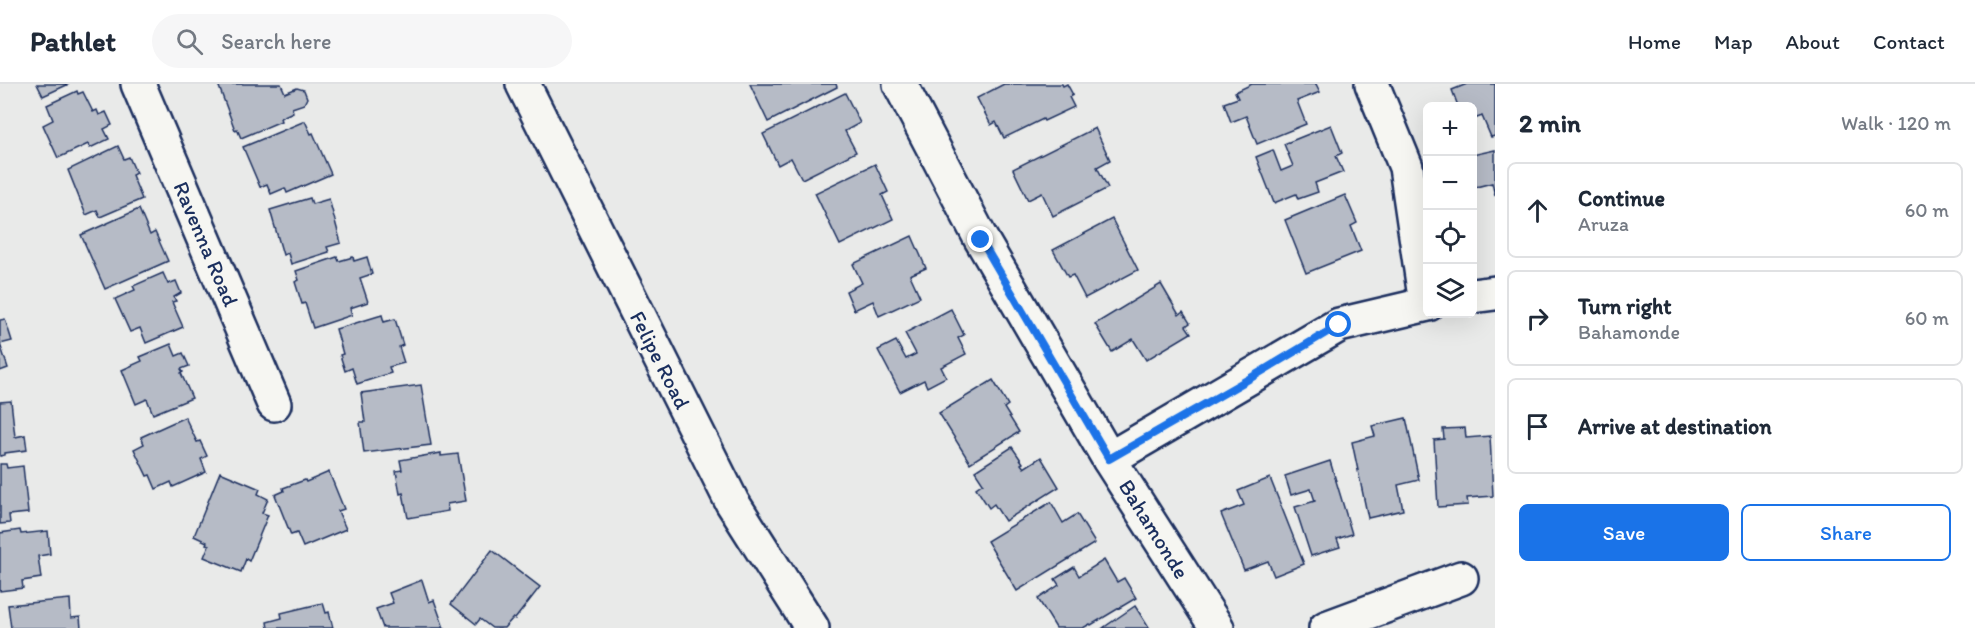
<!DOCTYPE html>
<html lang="en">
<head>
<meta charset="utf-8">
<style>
	:root { --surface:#fff; --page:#f6f6f7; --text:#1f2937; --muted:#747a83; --line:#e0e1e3; --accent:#1a73e8 }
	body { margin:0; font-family:Itim,sans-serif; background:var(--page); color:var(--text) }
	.controls { position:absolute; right:18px; top:18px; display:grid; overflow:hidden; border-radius:9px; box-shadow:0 6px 24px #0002 }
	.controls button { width:54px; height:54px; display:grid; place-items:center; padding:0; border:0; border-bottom:2px solid var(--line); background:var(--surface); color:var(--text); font:30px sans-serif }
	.stop { position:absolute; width:18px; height:18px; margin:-14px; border:4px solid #1a73e8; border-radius:50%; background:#fff }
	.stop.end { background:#1a73e8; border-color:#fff; box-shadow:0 2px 6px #0008 }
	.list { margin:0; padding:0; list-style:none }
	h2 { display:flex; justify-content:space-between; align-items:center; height:78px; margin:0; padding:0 24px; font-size:26px }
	h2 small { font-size:20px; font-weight:400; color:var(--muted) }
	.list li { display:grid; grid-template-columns:39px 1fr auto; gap:18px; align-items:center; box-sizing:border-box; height:96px; margin:0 12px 12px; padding:0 12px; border:2px solid var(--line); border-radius:9px }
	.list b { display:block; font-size:22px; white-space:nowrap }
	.list p { margin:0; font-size:20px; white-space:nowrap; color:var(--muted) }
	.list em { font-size:20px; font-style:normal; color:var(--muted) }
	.actions { display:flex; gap:12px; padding:18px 24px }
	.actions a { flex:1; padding:14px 0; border:2px solid var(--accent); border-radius:9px; text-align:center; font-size:21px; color:var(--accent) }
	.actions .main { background:var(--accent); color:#fff }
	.icon { flex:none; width:33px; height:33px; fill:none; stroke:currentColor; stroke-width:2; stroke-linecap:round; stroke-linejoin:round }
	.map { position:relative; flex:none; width:1495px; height:544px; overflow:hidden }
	header { display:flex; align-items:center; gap:36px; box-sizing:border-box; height:84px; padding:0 30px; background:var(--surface); border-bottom:2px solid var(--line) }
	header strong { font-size:28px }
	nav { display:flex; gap:33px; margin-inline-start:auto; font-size:21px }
	.search { width:420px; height:54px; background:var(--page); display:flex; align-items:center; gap:15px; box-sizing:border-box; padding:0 21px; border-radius:33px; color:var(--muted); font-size:22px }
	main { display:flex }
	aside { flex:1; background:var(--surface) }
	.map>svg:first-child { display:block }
</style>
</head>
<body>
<header>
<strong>Pathlet</strong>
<div class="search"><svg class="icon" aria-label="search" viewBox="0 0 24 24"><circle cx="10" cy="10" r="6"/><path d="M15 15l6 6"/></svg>Search here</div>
<nav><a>Home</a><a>Map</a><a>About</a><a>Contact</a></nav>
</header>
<main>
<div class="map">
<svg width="1495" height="544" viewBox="0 0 1495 544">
	<rect width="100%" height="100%" fill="#e9eae9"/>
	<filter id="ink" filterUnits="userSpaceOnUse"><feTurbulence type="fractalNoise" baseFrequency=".0167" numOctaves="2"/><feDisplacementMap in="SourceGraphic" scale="12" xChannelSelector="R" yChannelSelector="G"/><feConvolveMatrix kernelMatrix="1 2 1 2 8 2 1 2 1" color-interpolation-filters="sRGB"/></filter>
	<g filter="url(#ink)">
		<!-- building -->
		<g fill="#b6bbc6" stroke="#1b2f5e" stroke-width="1.5">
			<path d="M37 0H69L43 12Z"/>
			<path d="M218 0H281L285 9 297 4 304 6 307 14 304 20 292 24 293 28 280 34 281 37 241 54 237 45 235 46Z"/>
			<path d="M750 0H836L837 3 768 38Z"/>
			<path d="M1004 0H1062L1063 2 1067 0 1073 11 1069 13 1074 23 1044 37 1043 35 1004 54 996 38 991 41 977 14Z"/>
			<path d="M1252 0H1316L1320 8 1297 17 1306 40 1257 60 1246 32 1231 38 1224 19 1238 14 1235 8Z"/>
			<path d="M1467 0H1495V52L1491 53 1482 32 1472 36V22H1458L1452 6Z"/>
			<path d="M77 7 78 10 83 8 93 28 97 26 99 31 106 28 112 41 104 45 109 55 90 64 88 60 58 74 43 41 53 36 47 21Z"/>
			<path d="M845 9 860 39 845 47 856 68 802 95 791 74 778 81 763 50Z"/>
			<path d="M305 37 311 50 313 49 331 90 287 109 285 104 271 110 267 100 260 103 243 63Z"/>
			<path d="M1331 41 1342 69 1336 72 1343 88 1315 99 1318 108 1298 115 1296 110 1274 119 1256 73 1273 66 1281 87 1293 82 1284 60Z"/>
			<path d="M1095 44 1110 76 1097 83 1108 104 1053 132 1042 109 1028 116 1013 85Z"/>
			<path d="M118 62 124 75 129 73 136 89 132 91 142 115 100 133 97 126 86 131 68 86Z"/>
			<path d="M1495 66V112L1492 99 1476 103 1472 88V71Z"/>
			<path d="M875 80 888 108 882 111 893 135 840 161 815 109Z"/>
			<path d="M1345 111 1357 139 1351 142 1361 167 1306 189 1285 136Z"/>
			<path d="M310 114 312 120 329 115 341 159 327 163 329 168 291 180 288 169 283 171 270 126Z"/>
			<path d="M139 125 150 151 155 148 168 177 105 205 81 151Z"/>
			<path d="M1112 135 1138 186 1085 214 1073 191 1068 193 1053 166Z"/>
			<path d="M912 152 926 184 910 191 920 213 879 232 873 217 854 226 846 207 862 199 853 180Z"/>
			<path d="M337 173 339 177 353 173 354 177 367 173 372 190 360 194 368 218 350 224 352 231 313 244 305 219 302 220 295 198 299 196 296 187Z"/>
			<path d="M163 189 168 200 176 197 181 209 174 213 176 217 172 218 183 243 146 259 140 244 130 248 115 215 135 206 133 202Z"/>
			<path d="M1161 200 1179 231 1183 228 1190 239 1186 242 1191 249 1146 276 1133 255 1112 268 1095 240Z"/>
			<path d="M951 225 964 251 958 254 966 270 941 283 946 293 927 303 924 296 900 308 878 266 896 257 906 275 916 270 905 249Z"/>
			<path d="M382 231 384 238 395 235 403 261 399 263 404 279 389 283 391 289 357 300 352 284 345 287 340 271 343 270 336 245Z"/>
			<path d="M5 235 12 257 0 260 8 284 0 287V236Z"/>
			<path d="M171 260 176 272 183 269 189 282 181 285 183 288 181 289 192 314 153 330 147 315 136 320 122 286 142 277 140 273Z"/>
			<path d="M993 296 1008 321 1004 324 1019 348 970 379 939 329Z"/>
			<path d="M421 301 431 361 364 369 360 338H365L361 309Z"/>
			<path d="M11 317 15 353 25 351 27 366 5 369V371L0 372V318Z"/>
			<path d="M185 333 197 358 200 357 207 372 201 375 206 388 173 403 171 398 156 405 150 391 147 392 134 365 144 360 141 353Z"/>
			<path d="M1406 334 1419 396 1398 401 1403 426 1368 434 1352 358 1375 352 1372 342Z"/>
			<path d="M1465 344 1466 354 1490 352 1493 412 1467 414 1468 421 1438 423 1434 356 1444 355 1443 345Z"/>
			<path d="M1012 363 1023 379 1021 380 1024 384 1041 373 1059 403 1005 437 994 420 989 424 976 404 983 399 975 387Z"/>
			<path d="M441 369V372L458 370 466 417 447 420 448 427 408 434 403 409 400 410 396 387 402 386 400 376Z"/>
			<path d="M1330 377 1352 450 1337 455 1340 463 1311 472 1295 423 1315 417 1311 405 1291 411 1285 392Z"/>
			<path d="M0 380H6L7 384 23 382 28 429 9 431 10 439 0 440Z"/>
			<path d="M220 388 260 405 258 410 268 415 262 429 268 431 249 477 246 475 241 488 204 473 209 461 206 460 207 458 194 452Z"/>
			<path d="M329 388 344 425 338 427 346 445 303 463 297 449 291 451 275 411 284 407 283 404 305 396 306 398Z"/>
			<path d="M1270 394 1304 480 1274 492 1268 477 1244 486 1221 430 1244 421 1238 407Z"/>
			<path d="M1051 418 1063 439 1077 430 1095 459 1017 507 987 457Z"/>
			<path d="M20 446 21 450 48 447 50 470 38 472 41 494 22 497 23 504 0 507V449Z"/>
			<path d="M492 466 540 503 515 535 513 534 504 544H492L480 535 476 540 451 520Z"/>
			<path d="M1104 476 1117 498 1124 494 1136 514 1091 541 1090 540 1083 544H1056L1038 515 1059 501 1055 495 1074 483 1079 492Z"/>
			<path d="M422 496 429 518 434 516 444 544H383L376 525 393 519 389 509Z"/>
			<path d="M70 515 71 534 80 533 81 544H11L8 521Z"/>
			<path d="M323 519 326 529 329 528 333 544H268L267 538 282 534 281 529Z"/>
			<path d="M1135 522 1149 544H1103Z"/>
		</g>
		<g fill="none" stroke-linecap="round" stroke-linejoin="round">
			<defs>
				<g id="minor">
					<path d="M138 0 274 320"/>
					<path d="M900 0 981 155 1109 375 1217 544"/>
					<path d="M1372 0 1406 83 1426 220"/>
					<path d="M1472 212 1495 209"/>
					<path d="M1109 375 1339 241 1428 220"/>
					<path d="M1326 544 1461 494"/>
				</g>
				<path id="major" d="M523 0 732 418 812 544"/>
			</defs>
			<!-- minor casing -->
			<use href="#minor" stroke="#1b2f5e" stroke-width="38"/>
			<!-- major casing -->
			<use href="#major" stroke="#1b2f5e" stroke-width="38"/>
			<!-- minor -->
			<use href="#minor" stroke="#f6f6f2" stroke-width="33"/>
			<!-- major -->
			<use href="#major" stroke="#f6f6f2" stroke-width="33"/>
		</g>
	</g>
	<g fill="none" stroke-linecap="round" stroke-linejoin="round" filter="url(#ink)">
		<!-- route -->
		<path stroke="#1a73e8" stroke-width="8" d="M981 156 1109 375 1254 292 1339 241"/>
	</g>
	<g text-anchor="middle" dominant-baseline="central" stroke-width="6" stroke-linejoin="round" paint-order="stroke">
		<!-- street labels -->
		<g font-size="22" fill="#1b2f5e" stroke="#f6f6f2">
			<text transform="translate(206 160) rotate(67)">Ravenna Road</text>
			<text transform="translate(660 276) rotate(63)">Felipe Road</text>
			<text transform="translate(1154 445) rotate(58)">Bahamonde</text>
		</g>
	</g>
</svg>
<div class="controls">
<button>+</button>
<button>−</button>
<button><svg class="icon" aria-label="locate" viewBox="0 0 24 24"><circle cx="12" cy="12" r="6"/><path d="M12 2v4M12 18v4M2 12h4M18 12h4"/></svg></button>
<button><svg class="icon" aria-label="layers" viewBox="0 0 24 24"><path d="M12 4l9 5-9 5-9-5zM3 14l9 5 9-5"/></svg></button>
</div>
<div class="stop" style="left:1339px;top:241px"></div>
<div class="stop end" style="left:981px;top:156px"></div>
</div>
<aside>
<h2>2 min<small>Walk · 120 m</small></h2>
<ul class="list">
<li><svg class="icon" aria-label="ahead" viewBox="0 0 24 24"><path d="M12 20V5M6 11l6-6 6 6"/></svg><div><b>Continue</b><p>Aruza</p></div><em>60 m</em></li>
<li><svg class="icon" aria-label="right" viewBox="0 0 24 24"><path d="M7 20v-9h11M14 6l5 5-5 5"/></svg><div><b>Turn right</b><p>Bahamonde</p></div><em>60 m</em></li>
<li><svg class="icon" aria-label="arrive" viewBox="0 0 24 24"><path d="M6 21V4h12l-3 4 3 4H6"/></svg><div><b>Arrive at destination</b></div></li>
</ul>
<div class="actions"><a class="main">Save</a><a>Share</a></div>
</aside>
</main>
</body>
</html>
